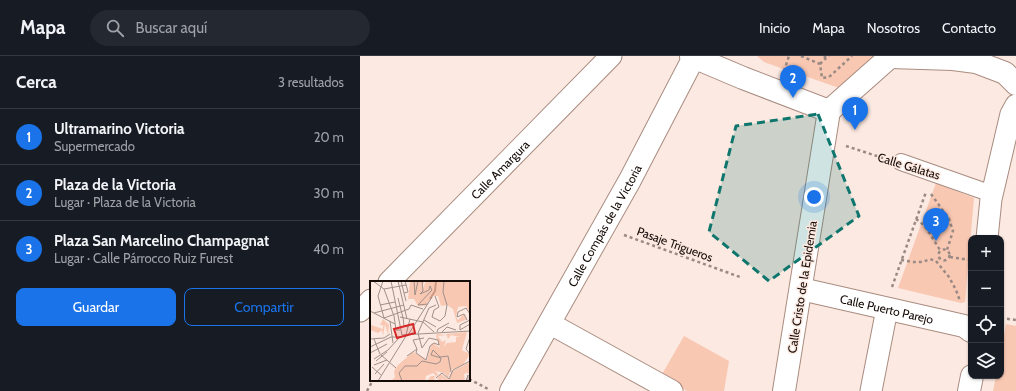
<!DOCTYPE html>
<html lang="es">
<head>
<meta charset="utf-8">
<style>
	:root { --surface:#171b24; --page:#242831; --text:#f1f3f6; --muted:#9ea1a6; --line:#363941; --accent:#1a73e8 }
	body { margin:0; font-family:Cabin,sans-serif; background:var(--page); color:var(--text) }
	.controls { position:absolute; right:12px; bottom:12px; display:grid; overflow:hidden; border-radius:8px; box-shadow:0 1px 3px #0004 }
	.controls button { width:36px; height:36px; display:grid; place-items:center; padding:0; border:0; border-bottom:1px solid var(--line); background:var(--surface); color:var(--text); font:20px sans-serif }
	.you { position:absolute; left:454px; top:141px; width:14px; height:14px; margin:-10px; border:3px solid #fff; border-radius:50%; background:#1a73e8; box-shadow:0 0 0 6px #1a73e833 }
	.badge { display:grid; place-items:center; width:26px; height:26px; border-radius:50%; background:var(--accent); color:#fff; font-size:13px; font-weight:700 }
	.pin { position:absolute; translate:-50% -33px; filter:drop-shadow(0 1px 2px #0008) }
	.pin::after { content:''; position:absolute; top:21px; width:14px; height:12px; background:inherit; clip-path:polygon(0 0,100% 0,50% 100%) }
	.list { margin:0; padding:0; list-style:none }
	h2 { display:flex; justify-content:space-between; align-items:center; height:52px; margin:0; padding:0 16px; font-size:17px }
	h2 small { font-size:13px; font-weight:400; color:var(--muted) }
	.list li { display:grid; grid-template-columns:26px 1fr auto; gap:12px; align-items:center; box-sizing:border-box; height:56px; padding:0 16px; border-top:1px solid var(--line) }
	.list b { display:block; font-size:15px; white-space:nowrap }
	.list p { margin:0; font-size:13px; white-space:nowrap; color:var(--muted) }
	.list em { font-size:13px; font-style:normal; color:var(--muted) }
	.actions { display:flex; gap:8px; padding:12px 16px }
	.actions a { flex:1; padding:9px 0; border:1px solid var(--accent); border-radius:8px; text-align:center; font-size:14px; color:var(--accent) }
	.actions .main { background:var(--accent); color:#fff }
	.icon { flex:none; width:22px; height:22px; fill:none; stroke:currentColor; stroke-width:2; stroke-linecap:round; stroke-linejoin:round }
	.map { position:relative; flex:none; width:656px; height:335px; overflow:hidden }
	header { display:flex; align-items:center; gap:24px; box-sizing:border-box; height:56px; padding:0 20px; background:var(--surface); border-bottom:1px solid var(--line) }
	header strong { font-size:19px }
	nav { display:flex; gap:22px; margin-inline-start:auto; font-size:14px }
	.search { width:280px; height:36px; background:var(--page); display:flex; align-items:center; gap:10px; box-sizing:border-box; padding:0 14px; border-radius:22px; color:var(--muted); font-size:15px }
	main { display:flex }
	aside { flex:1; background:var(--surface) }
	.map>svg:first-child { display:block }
</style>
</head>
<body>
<header>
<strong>Mapa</strong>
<div class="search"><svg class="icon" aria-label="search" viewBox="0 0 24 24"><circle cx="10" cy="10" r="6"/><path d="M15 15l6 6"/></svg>Buscar aquí</div>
<nav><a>Inicio</a><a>Mapa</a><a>Nosotros</a><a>Contacto</a></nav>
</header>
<main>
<aside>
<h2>Cerca<small>3 resultados</small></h2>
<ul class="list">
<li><span class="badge">1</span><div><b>Ultramarino Victoria</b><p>Supermercado</p></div><em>20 m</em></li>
<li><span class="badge">2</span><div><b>Plaza de la Victoria</b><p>Lugar · Plaza de la Victoria</p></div><em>30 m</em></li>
<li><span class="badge">3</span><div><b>Plaza San Marcelino Champagnat</b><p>Lugar · Calle Párrocco Ruiz Furest</p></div><em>40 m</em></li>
</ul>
<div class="actions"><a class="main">Guardar</a><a>Compartir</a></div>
</aside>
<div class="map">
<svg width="656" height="335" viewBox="0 0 656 335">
	<rect width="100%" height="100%" fill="#fce9e1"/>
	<!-- green -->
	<g fill="#f9c8b3">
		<path d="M397 0H515L479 32 442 19V16L430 12 429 15 404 6Z"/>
		<path d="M576 127 614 142 605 246 601 247 538 232Z"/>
		<path d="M646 268 656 270V335H633L636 320H641V296Z"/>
		<path d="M324 280 369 305 364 335H327L301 320Z"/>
	</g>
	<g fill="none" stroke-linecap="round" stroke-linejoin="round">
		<defs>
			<path id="pedestrian" d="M541 106 632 138"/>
			<g id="minor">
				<path d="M627 182 631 143 651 58 656 49"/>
				<path id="s1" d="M29 226 251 0"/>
				<path d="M0 255 11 244"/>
				<path d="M189 267 312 335"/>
				<path d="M511 335 527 253"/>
			</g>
			<g id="tertiary">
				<path d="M530 1 593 3 616 6 645 17 656 28"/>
				<path d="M469 55 531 0"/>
				<path id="s2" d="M441 233 604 270 611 275"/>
				<path id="s3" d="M151 335 270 124 334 1"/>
				<path d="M609 335 612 320"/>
			</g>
			<path id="secondary" d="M331 0 383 22 469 55 424 335"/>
		</defs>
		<!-- pedestrian casing -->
		<use href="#pedestrian" stroke="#a98c80" stroke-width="18"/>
		<!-- minor casing -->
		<use href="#minor" stroke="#a98c80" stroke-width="23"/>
		<!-- tertiary casing -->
		<use href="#tertiary" stroke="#a98c80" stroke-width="24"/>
		<!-- secondary casing -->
		<use href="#secondary" stroke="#a98c80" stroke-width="24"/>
		<!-- path -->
		<g stroke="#9a8a84" stroke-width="2.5" stroke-dasharray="3 3" stroke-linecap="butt">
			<path d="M441 0 460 8 462 22 469 21 492 0"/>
			<path d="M464 0 466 2 469 0"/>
			<path d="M460 8 466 2"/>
			<path d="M424 15 429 0"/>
			<path d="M486 90 523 102"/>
			<path d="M571 138 589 163 593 175 587 194"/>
			<path d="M556 163 565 170 580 194"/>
			<path d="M264 179 380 221"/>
			<circle cx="584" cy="199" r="5.5"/>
			<path d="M590 201 610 204"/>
			<path d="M541 204C552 206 560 208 570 203L576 205 589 221 596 234 600 245"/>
			<path d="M532 231 566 136"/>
			<path d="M641 262 656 264"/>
			<path d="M109 323 130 334"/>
			<path d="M7 335 13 324"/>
		</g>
		<!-- pedestrian -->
		<use href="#pedestrian" stroke="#fff" stroke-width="16"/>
		<!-- minor -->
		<use href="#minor" stroke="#fff" stroke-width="21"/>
		<!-- tertiary -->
		<use href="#tertiary" stroke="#fff" stroke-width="22"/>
		<!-- secondary -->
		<use href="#secondary" stroke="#fff" stroke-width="22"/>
	</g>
	<!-- marked area -->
	<path fill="#0f766e" fill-opacity="0.2" stroke="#0f766e" stroke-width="3" stroke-dasharray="8 5" stroke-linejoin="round" d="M458 58 499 160 409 225 349 176 376 70Z"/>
	<g text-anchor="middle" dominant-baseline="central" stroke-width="3" stroke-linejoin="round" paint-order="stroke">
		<!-- street labels -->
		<g font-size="12" fill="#150b07" stroke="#fce9e1">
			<text transform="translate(549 110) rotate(17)">Calle Gálatas</text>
			<text stroke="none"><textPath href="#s1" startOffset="158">Calle Amargura</textPath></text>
			<text stroke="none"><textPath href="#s3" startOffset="190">Calle Compás de la Victoria</textPath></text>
			<text transform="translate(315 188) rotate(20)">Pasaje Trigueros</text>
			<text transform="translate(442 231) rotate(-81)">Calle Cristo de la Epidemia</text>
			<text stroke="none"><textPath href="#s2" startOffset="88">Calle Puerto Parejo</textPath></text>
		</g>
	</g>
	<!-- overview -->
	<g transform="translate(10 225)">
		<rect width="100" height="100" fill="#fce9e1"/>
		<path d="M40 0H54L52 10 56 0H100V32L96 25 88 26 86 36 88 39 94 33 96 39 87 42 83 28 77 24 71 25 68 15H63L55 25H48L44 18H38ZM13 38 19 44 18 54 15 43 13 55 12 49 8 52 0 49 1 44 13 48V44H10ZM97 51 92 69 100 73 93 84 81 89 78 97 74 92 65 90 68 93 67 95 64 96 65 100H57L61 95H66L63 92 56 95 55 100H21L25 96 24 90 28 84 43 71 57 79 61 64 63 62 70 67 66 55 67 53 76 54 68 55 72 61 76 59 74 66 77 62 86 61V56H90L81 54 78 58 76 53ZM100 81V100V93L97 92 94 93 95 100H73V95L72 100 67 98 71 93 79 99 81 91Z" fill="#f9c8b3"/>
		<path fill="none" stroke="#ce9982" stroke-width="2" d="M60 18 65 10 66 0"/>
		<path fill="none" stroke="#a0908a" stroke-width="1" d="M3 0 14 8 36 4M13 0 8 15 14 37M21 0 32 54 100 50M28 0 37 38M31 0 36 20M44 0 45 14 48 0M52 0 53 10 50 13 59 9 60 5 62 9 48 24 58 23M14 8 24 35 26 49H30M34 12 38 11 35 0M65 15 69 26 64 29 62 36 70 40 75 35 77 24 73 11 74 0M28 17 33 37M10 24 25 21M0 30 25 43M4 32 34 24M30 36 53 41 64 51M33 36 34 45 38 46M14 37 39 28 41 24 53 28M54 39 66 46M97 39 94 33 87 36 88 31 96 27 100 33M100 39 90 44V49L100 43M20 40 23 62M67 51 68 48 79 42M72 51 77 46 86 49M36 54 40 38M38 54 62 16M100 56 96 68 100 73M0 58 14 57 20 53M4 58 10 73M0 66 21 56H30M52 67 48 52 59 27 66 24M47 68 46 72 56 79 60 65 64 62 69 64 68 59 59 57 52 67M47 68 43 59 54 57M0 72 17 63M11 74 26 87M37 75 47 68M4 78 18 69 29 57M6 80 17 71M4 84 17 79M2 86 11 94M5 93 14 83M66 97 72 92 79 98 83 89 100 80M8 100 36 55M32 100 29 92 35 85H47L52 80 66 83 70 81 71 77 61 74 63 69 70 76 78 75 81 91M96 100 98 94V100"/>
		<path fill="#d62828" fill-opacity="0.15" stroke="#d62828" stroke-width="2" d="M43 43 45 52 27 57 24 48Z"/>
		<rect width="100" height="100" fill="none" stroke="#150b07" stroke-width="2"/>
	</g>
</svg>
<div class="controls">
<button>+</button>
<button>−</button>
<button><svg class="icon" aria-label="locate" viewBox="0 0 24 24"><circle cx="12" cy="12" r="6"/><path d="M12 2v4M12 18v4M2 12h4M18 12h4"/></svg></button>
<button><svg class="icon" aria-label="layers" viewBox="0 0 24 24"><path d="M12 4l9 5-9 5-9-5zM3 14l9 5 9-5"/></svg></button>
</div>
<div class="you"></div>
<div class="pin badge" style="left:495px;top:74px">1</div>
<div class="pin badge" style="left:433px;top:42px">2</div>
<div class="pin badge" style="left:576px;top:185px">3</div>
</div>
</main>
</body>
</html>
